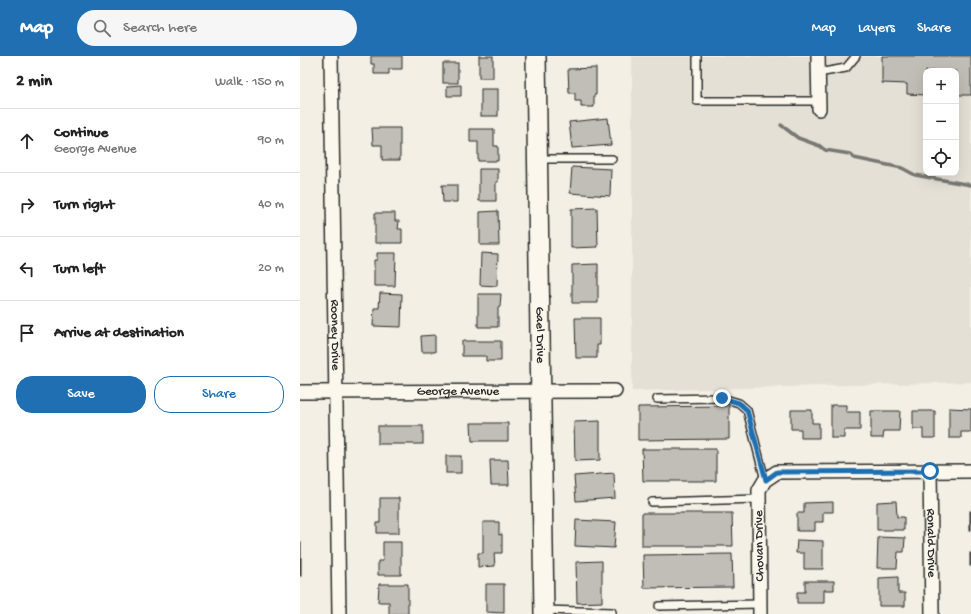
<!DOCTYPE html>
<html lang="en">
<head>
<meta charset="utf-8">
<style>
	:root { --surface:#fff; --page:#f6f6f6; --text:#222; --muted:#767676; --line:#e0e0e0; --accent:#1f6fb2 }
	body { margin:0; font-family:"Gochi Hand",sans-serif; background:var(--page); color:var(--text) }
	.controls { position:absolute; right:12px; top:12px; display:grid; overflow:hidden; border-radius:8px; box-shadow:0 4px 16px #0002 }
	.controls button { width:36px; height:36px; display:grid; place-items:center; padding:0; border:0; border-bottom:1px solid var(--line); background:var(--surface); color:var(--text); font:20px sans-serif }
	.stop { position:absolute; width:12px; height:12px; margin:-9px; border:3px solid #1f6fb2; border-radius:50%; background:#fff }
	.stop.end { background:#1f6fb2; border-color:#fff; box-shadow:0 1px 4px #0008 }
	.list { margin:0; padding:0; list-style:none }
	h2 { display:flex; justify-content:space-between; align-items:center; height:52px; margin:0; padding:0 16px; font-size:17px }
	h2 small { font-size:13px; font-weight:400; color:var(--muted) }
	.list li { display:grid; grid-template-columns:26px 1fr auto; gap:12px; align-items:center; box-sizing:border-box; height:64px; padding:0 16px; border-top:1px solid var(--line) }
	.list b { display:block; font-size:15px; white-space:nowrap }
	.list p { margin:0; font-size:13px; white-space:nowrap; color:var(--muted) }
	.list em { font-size:13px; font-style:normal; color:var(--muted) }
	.actions { display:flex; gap:8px; padding:12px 16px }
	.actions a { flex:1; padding:9px 0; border:1px solid var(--accent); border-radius:16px; text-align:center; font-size:14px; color:var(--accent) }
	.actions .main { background:var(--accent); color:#fff }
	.icon { flex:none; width:22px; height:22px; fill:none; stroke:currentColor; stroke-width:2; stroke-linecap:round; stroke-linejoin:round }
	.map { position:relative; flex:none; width:671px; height:558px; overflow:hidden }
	header { display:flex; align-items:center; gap:24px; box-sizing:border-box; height:56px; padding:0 20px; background:var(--accent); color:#fff }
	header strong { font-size:19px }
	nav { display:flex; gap:22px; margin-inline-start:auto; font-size:14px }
	.search { width:280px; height:36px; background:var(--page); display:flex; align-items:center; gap:10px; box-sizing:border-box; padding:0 14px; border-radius:22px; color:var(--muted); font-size:15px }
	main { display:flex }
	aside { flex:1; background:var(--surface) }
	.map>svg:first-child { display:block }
</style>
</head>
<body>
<header>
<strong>Map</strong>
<div class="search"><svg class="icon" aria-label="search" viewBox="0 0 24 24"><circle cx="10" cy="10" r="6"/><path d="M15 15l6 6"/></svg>Search here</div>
<nav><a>Map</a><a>Layers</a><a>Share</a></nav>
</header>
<main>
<aside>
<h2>2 min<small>Walk · 150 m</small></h2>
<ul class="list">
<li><svg class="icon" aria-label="ahead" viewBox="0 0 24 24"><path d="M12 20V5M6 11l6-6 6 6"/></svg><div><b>Continue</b><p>George Avenue</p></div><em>90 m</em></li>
<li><svg class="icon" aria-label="right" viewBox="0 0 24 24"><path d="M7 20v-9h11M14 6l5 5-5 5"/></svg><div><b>Turn right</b></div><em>40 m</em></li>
<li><svg class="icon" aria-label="left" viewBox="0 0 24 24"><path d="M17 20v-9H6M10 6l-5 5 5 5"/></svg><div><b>Turn left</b></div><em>20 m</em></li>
<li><svg class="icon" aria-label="arrive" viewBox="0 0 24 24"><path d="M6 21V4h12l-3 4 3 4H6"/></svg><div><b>Arrive at destination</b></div></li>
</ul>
<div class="actions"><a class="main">Save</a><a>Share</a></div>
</aside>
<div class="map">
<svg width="671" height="558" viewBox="0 0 671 558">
	<rect width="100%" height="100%" fill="#f3efe4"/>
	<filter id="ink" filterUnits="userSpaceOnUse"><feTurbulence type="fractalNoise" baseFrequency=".025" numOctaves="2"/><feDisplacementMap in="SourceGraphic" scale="8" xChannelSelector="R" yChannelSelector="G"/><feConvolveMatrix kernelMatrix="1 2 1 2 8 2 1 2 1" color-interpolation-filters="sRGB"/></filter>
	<g filter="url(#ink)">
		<!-- built -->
		<path fill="#e4e0d6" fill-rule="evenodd" d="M332 0H671V326L332 335ZM626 15H656V117H626Z"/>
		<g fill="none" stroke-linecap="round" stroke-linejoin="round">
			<!-- stream -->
			<path stroke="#787772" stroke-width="3.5" d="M481 69 498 82 520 90 525 94 550 98 554 102 602 112 615 119 671 129"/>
		</g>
		<!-- building -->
		<g fill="#c0beb6" stroke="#2b2b2b">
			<path d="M71 0H102V13H89V18H74V8H71Z"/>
			<rect x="179" y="0" width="14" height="22"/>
			<path d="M582 0H671V39H656V15H626V39L607 38V28L582 27Z"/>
			<rect x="143" y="7" width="15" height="20"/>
			<path d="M296 12V39H294V51H281V45H275V37H269L268 13Z"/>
			<path d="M161 29V40H147V30Z"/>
			<rect x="181" y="33" width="17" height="27"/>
			<path d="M308 62 311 89 272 92 269 66Z"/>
			<path d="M72 72H100V104H82V89H73Z"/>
			<path d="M170 73H194V90H198V105H178V86H170Z"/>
			<path d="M272 111 311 113 310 140 270 137Z"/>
			<path d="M179 113H198V126H196V145H179Z"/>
			<path d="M142 129H157V146H143Z"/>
			<path d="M297 152 298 191 271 192V153Z"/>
			<path d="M198 155 199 189H180V156Z"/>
			<path d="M75 157H95V165H99L98 173H102V187H75Z"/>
			<path d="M77 197H96L95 230H74V204H77Z"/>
			<path d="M181 197 198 198 197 230 180 229Z"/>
			<path d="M298 208V247H272V209Z"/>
			<path d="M80 237 102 238 101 271 73 270 74 252H79Z"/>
			<path d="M178 238H201L200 251 198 252V271H178Z"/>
			<path d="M275 262H300V289H297V302H276Z"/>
			<path d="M135 279V296H122L121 280Z"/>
			<path d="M162 285H201V305H186V300H162Z"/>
			<path d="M531 349H546V356H560V374H544V382H531Z"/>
			<path d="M429 350V383L338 384V351Z"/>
			<path d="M649 352 671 353V376H661V382H649Z"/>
			<path d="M491 354H512V367H519V382H501V373H491Z"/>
			<path d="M571 355H600L599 375H584L583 382H571Z"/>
			<path d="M613 355H635V382H623V373H613Z"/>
			<path d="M300 365V404L275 405 274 366Z"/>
			<path d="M171 367H208V385H172Z"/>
			<rect x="78" y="370" width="45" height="18"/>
			<path d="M342 393H416V425H343Z"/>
			<rect x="146" y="400" width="15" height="17"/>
			<path d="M190 404H208L209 429H191Z"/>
			<path d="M314 417 315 442 276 445 274 420Z"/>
			<path d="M80 442H99V477H77V467H80Z"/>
			<path d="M596 445 597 461H604V474H577V446Z"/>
			<path d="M533 446V456H523V466H515V475H497V457H504V447Z"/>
			<rect x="670" y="455" width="1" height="19"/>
			<path d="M342 457H432L433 490H342Z"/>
			<path d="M276 464 316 466 314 492 275 490Z"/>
			<path d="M183 466H199V479L202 478V497H194L195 510 178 511V497H183Z"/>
			<path d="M578 481 605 482 604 496H598L597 512H577Z"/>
			<path d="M497 484 523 485V513H504V497H496Z"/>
			<rect x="0" y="486" width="1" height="34"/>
			<path d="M83 486H101V519H78V505H83Z"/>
			<rect x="670" y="497" width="1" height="13"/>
			<path d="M432 498 433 531 344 532 343 499Z"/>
			<path d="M302 505V546L277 547 276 506Z"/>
			<path d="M598 521V537H605V550H579V522Z"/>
			<path d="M505 525H534V534H524V547H497V536H505Z"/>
			<path d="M79 528H108V558H89V546H78Z"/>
			<path d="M186 528H204V557L186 556Z"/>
		</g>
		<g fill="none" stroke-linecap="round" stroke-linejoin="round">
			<defs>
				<g id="lane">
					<path d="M397 0V45H519"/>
					<path d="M518 17 546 12 556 0"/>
					<path d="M239 103H312"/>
					<path d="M357 343 422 342 439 347 447 354 465 424"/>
					<path d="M352 446 459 443"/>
					<path d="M359 550 460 548"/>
					<path d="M244 554 312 556"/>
				</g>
				<g id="street">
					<path id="s1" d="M31 0 39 558"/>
					<path d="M518 0 519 53"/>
					<path id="s2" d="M0 336 315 335"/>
					<path id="s3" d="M630 415 632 558"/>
					<path d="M460 558 459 434 465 424 477 416 671 415"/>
				</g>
				<g id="secondary">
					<path id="s4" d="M236 0 244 558"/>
				</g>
			</defs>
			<!-- lane casing -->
			<use href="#lane" stroke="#2b2b2b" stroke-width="10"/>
			<!-- street casing -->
			<use href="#street" stroke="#2b2b2b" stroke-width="16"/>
			<!-- secondary casing -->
			<use href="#secondary" stroke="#2b2b2b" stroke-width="22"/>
			<!-- lane -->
			<use href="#lane" stroke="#fbf7ec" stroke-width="7"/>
			<!-- street -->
			<use href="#street" stroke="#fbf7ec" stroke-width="13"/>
			<!-- secondary -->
			<use href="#secondary" stroke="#fbf7ec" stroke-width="19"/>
		</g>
	</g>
	<g fill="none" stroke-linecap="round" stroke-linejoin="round" filter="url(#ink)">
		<!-- route -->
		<path stroke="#1f6fb2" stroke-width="5" d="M422 342 439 347 447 354 466 424 477 416 630 415"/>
	</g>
	<g text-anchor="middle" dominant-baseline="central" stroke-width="3" stroke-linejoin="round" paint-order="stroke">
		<!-- street labels -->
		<g font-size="13" fill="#2b2b2b" stroke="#fbf7ec">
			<text stroke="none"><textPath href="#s1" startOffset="279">Rooney Drive</textPath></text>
			<text stroke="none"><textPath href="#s4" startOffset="279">Gael Drive</textPath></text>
			<text stroke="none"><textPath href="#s2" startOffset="158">George Avenue</textPath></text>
			<text stroke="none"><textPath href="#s3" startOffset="72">Ronald Drive</textPath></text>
			<text transform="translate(460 490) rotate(-91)">Chovan Drive</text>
		</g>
	</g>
</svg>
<div class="controls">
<button>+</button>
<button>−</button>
<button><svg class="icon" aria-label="locate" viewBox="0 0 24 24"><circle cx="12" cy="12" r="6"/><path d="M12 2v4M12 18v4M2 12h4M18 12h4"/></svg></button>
</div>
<div class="stop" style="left:630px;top:415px"></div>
<div class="stop end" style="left:422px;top:342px"></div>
</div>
</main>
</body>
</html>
